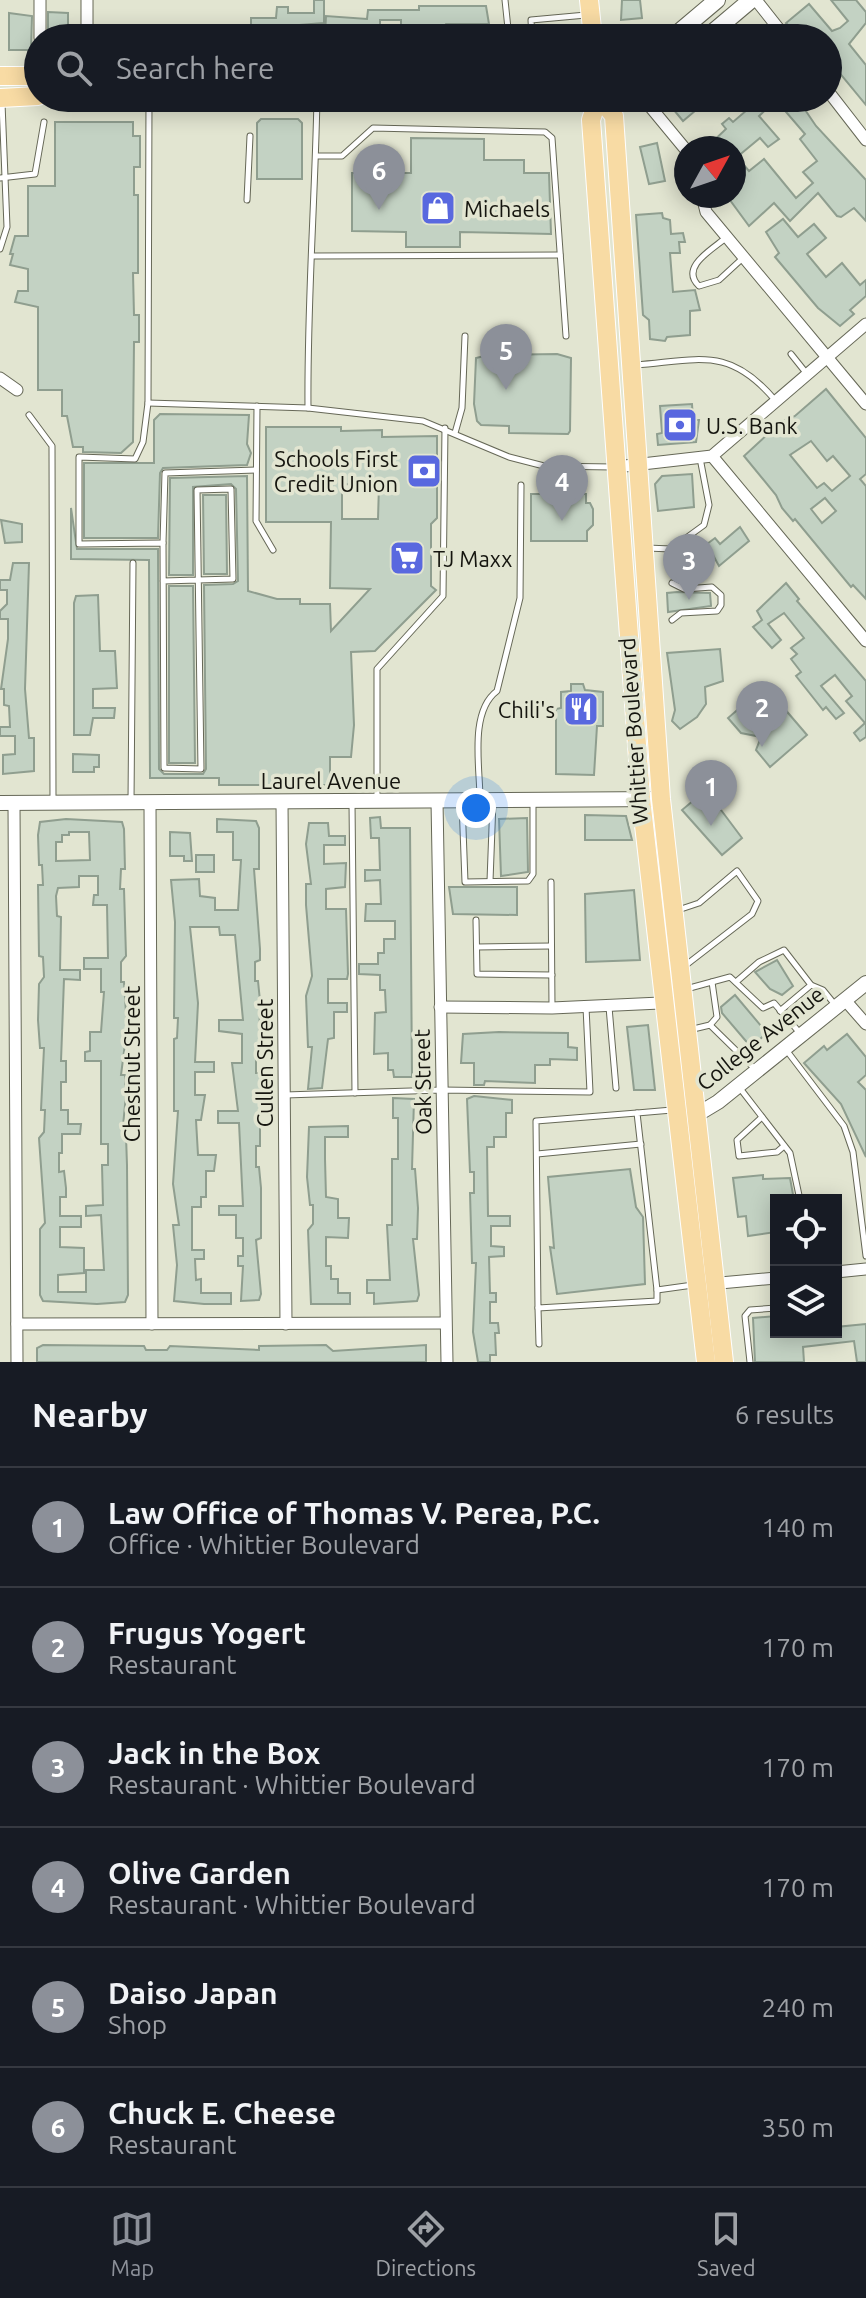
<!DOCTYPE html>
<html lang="en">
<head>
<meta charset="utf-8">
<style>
	:root { --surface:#171b24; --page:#20242c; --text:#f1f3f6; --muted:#9ea1a6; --line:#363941; --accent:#8c9099 }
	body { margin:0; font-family:Ubuntu,sans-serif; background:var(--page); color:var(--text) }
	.controls { position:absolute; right:24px; bottom:24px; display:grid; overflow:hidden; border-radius:0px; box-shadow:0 4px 20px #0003 }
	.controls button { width:72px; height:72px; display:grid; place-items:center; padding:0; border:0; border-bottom:2px solid var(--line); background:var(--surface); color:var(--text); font:40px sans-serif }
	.compass { position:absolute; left:674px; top:136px; width:72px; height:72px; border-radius:50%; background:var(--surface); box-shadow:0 4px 20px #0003; rotate:50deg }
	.you { position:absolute; left:476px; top:808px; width:28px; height:28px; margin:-20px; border:6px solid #fff; border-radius:50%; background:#1a73e8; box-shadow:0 0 0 12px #1a73e833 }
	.badge { display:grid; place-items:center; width:52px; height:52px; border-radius:50%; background:var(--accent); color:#fff; font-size:26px; font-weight:700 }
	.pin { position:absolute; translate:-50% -66px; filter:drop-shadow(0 2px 4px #0008) }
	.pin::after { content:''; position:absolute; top:42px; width:28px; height:24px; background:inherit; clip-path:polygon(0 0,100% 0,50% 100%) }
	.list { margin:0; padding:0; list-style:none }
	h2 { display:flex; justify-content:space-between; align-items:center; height:104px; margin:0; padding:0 32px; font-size:34px }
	h2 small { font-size:26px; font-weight:400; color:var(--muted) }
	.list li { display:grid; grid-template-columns:52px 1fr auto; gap:24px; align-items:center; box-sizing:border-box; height:120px; padding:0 32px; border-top:2px solid var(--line) }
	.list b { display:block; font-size:30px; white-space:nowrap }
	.list p { margin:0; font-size:26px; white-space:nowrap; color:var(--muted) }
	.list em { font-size:26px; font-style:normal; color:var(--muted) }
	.icon { flex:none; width:44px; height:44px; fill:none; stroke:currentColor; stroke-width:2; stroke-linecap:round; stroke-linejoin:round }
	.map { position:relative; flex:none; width:866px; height:1362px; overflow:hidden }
	.search { position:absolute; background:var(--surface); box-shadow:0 4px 20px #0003; left:24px; right:24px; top:24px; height:88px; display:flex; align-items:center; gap:20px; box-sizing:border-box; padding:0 28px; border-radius:44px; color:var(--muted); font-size:30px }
	.sheet { height:824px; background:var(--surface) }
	nav { display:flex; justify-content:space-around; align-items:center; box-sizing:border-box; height:112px; border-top:2px solid var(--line); background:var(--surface); font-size:22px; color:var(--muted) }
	nav a { display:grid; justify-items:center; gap:4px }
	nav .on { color:var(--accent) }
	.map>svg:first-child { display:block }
</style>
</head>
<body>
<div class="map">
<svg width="866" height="1362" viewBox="0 0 866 1362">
	<rect width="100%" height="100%" fill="#e2e5d1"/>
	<!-- building -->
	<g fill="#c3d2c3" stroke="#8f9e8f" stroke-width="2" fill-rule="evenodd">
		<path d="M314 0H324V23L300 25 299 38H264V28H251V18H276L277 7H288V13H314Z"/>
		<path d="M622 0H640L642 18 621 20Z"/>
		<path d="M831 0H856L866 12V23L849 44 866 65V105L828 59V38H799L786 23 809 4 832 31 840 28 848 21Z"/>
		<path d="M419 6H486L489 24H446L440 31V38H401V20H380V31H357V38L325 35 326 16 367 19 368 10H419Z"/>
		<path d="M48 12 68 13V38H48Z"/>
		<path d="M9 13 32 16 31 50H9Z"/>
		<path d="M664 98H684L695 111 683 121Z"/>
		<path d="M746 98H797L816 126 866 180V221L854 208 841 217 837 216 818 193 790 221 774 203 749 226 727 196H734V148H706L726 129 722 124 729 118 733 122 747 110 744 107 750 103ZM772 104 776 109 781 106 805 134 800 139 817 161 803 172 813 183 796 198 764 159 749 171 737 157 760 138 768 147 779 139 759 116Z"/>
		<path d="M261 119H298L302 123V179H257V123Z"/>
		<path d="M55 122H133V136H140V167H134V195H138V273H133L134 315H139V342H134L133 442 121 453 83 452V447H73L67 416H62V390H38V307L15 302 18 291H28V269L10 265 13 254H10L15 236H28V186H55Z"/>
		<path d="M411 138 484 139V160H524V173H549L551 234 460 232V247H406V232L352 231V173H411Z"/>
		<path d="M657 143 665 181 649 184 640 147Z"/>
		<path d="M662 213 663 218 670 220 671 234 683 233 685 242H679L680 253H670L673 292 695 290 700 310 690 311V335L667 337 665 341 650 339 649 320 643 315 636 215Z"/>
		<path d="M783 219 798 237 814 224 826 238 807 254 826 277 842 263 860 285 866 280V296L850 310 854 314 840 326 818 308 775 257 779 253 766 232Z"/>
		<path d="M557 354 571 358 570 431 568 434 509 433V426L481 425 477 421 474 404 476 358 488 355Z"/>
		<path d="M826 389 866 438V474L860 479 866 486V599L853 585 851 587 795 519 793 521 782 508 776 495 744 456 782 421 795 416ZM811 441 827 461 833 456 850 476 832 491 824 483 817 488 790 455ZM825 498 836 511 822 523 811 509Z"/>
		<path d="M692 404 693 420H699L696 442 658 445 657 434 662 433 660 406Z"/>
		<path d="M160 414 249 415 247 444 251 453 247 465 163 468 160 473 158 538H84V463H154V420Z"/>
		<path d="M266 427H341V431L382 430V437L437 436V518L431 524V586L436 590 375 651 351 652 354 725 351 757H330V785H219V778H150L149 560 71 559V508L77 549H158L159 769 164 774H203L206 769 204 585 233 584 238 581 236 489 231 484 193 487V575H169L170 478 247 476 248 591 277 599H300V604H330L331 631 370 589 330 588 331 522H266ZM342 484 379 485 378 519H342Z"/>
		<path d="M692 474 694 507 658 511 655 484 662 476Z"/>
		<path d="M531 494H586V503H590L593 509V525L587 531V541H531Z"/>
		<path d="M203 495H226L227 574H204Z"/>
		<path d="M1 520 22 524V542L5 543Z"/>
		<path d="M740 527 749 541 719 566 707 544 715 538 720 544Z"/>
		<path d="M13 563H29L25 689 29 738H34V771L3 774V755L15 754V736H0V727H10L9 706 4 705V689H1L8 639V619H0V611L7 604V590H0V580H10Z"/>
		<path d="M786 583 799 599 797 601 866 681V737L860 741 854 733 865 723 846 701 852 696 835 675 821 686 844 713 836 719 826 707 823 710 796 676 801 672 791 659 797 654 791 648 804 638 784 613 768 624 781 640 772 648 753 627 762 620 757 611Z"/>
		<path d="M169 586H193L195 763H169Z"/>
		<path d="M677 592 710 593 711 606 668 612 667 593Z"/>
		<path d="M98 595 100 651H115L117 688 93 689V708H115L114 718H93L90 735H74V603L76 596Z"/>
		<path d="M720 649 723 681 705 687 706 704 697 717 680 729 672 721 675 710 667 653Z"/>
		<path d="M571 684H583L585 690 603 692V726H597L594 775 556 774V709L561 708V692L571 691Z"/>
		<path d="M765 686 807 735 770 767 756 750 761 737 741 733 728 718Z"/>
		<path d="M73 754 99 755V767H94V772H73Z"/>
		<path d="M706 790 742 838 722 855 682 810Z"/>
		<path d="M585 815 626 816 632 840H585Z"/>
		<path d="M380 817 381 828H410L412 1077H394L393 1070H388V1053L374 1054 375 1013 386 1012 385 990H380V975L359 974V964H378V953H384V939H395V921H365L366 904H381L380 880 365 881V870H380L379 838H371L370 818Z"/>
		<path d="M527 818 528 872 501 876 499 819Z"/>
		<path d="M66 819 122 822 124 829 125 869H121L120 889H124L126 956 121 962V982H124L127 1028 121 1075H125L126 1095 122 1136H126L127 1165 128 1295 125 1302 97 1304 43 1301 40 1295V1229L45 1223 39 1138 44 1132 45 1110H41L44 1048H40L38 1020 39 984 44 977 43 957 39 956 38 885H43L42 865H39L38 835 40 822ZM69 832H89L90 860 56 861V842H62V835H69ZM79 876H98V895H94L93 905H107L108 958H84V969H101V992H104L101 1032H90V1051L85 1052V1061H101V1144H108V1165H102L103 1205 86 1206V1216L101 1215 104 1270H86V1292H58V1275L84 1273V1248L60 1247V1227H81V1216H60V1197H66V1188L64 1171 59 1172V1153H62V1134H80L81 1124H68V1110H61V1082H66V1061H61L64 979 80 980V970H60L61 917 57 916 56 896 58 888 79 887Z"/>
		<path d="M217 819 256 821 259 828V869H254L260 949V960L255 962V981H258L260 1001 259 1053H256V1073H260V1146H256V1167H259L261 1188V1238L256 1240 261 1294 259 1300 241 1301 243 1266H238V1256H243V1238H236V1215H219V1206H243L239 1123H218V1111H238L232 1063H242V1034L219 1031V1020H243L235 935H220L219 927H190L198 1003 195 1062H214V1072H195V1095H205L201 1120H196L198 1155H216L214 1171H206V1197H201V1207H192V1250H204V1259H195L196 1280 201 1279V1293H231V1304H204L174 1301 177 1265 173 1225H179L173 1184 178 1111H174V1039L177 1038 178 1018H174L175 922 171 880 199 879 200 896 215 898V910H238L241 860H233V832H217Z"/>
		<path d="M309 823H328L329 836H345V845H324V864L346 863 345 887 326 889V909H346L348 974 347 979H328V1003H347V1012H334V1038L328 1039 322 1088 308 1089 312 1047H308L306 996 312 976 306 905V884H311L306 844Z"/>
		<path d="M170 832 190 833 192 861H184V856H170Z"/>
		<rect x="196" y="855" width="18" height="17"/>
		<path d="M449 887H517V915L453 914Z"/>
		<path d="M634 890 640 960 586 962 585 894Z"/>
		<path d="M777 960 793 986 782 995 770 989 755 972Z"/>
		<path d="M735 995 767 1033 751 1047 722 1013 721 1007Z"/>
		<path d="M648 1025 655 1090H634L627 1027Z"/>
		<path d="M499 1032 568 1033V1047L577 1048V1060L550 1059V1065H535V1083L485 1081 484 1085H474V1063H461L463 1034Z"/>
		<path d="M847 1034 866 1057V1075L858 1082 866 1090V1157L841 1104 804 1063 824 1046 827 1050Z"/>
		<path d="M474 1096 512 1100V1113H506V1137H494V1147H487L488 1216H510V1226H491V1246L504 1247V1256L489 1257 490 1293H496V1302H490V1323H498L499 1333H495L496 1355H490V1362H478L473 1332 476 1263H472L470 1193H474V1172H470L467 1099Z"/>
		<path d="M393 1098 414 1099 412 1169H415L418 1208 417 1239H413L419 1295 417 1301 374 1304V1293H367V1280H390L387 1225H392V1159H398V1118H393Z"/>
		<path d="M348 1126V1137H325V1159L326 1197 338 1199V1218H349L348 1238 326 1237V1266H331V1279H338V1293H350V1304H311L308 1230 313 1224V1205H310L307 1177 309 1127Z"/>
		<path d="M630 1169 636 1207 643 1217 645 1284 557 1294 550 1247 554 1248 548 1177Z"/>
		<path d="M763 1175V1179L790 1178 794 1200H776V1232L748 1236 746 1216 738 1217 733 1178Z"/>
		<path d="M776 1316V1332H836V1327L866 1324V1362H857L854 1341 803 1347 804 1362H755L753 1318Z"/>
		<path d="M43 1345 144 1346 146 1350H167L170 1346 259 1350V1346L326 1345 333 1351 426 1345V1362H37V1348Z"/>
	</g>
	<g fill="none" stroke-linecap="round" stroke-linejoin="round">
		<defs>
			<g id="service">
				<path d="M505 0 509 38"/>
				<path d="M532 38 531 20 586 15"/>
				<path d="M149 98 148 403 143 442 135 459 79 457V544L163 543 164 768 201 769 197 490 231 489 233 579 163 581"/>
				<path d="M316 156H342L373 128 545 132 552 138 566 336"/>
				<path d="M0 178 35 174 44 122"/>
				<path d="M247 200 250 136"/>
				<path d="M727 237C713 249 679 267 699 286L719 280 744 257"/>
				<path d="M0 249 7 227 2 103"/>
				<path d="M313 256 560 255"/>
				<path d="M791 354 807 374"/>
				<path d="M636 365C700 360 729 346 775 400"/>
				<path d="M148 403 308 408 423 421 509 457 544 466 613 467"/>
				<path d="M257 406 256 521 273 550"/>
				<path d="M308 408C307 304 315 201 317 98"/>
				<path d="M29 415 52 446 53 799"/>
				<path d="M455 433 462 408 465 336"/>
				<path d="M163 543 165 473 256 470"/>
				<path d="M647 548 671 549 704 525 709 505 700 458"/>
				<path d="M672 583 684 589 712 587 721 595V605L717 611 681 613 672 620"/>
				<path d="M480 799C480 768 469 712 497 691L520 598 521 485"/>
				<path d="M377 801V669L443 596 445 428"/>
				<path d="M131 802 133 563"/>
				<path d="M462 802 465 882 528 881 533 874V804"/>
				<path d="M352 803 355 1093"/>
				<path d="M490 881 493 801"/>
				<path d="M551 882 552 1007"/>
				<path d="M678 910 699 903 737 871 758 901 752 914 686 965"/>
				<path d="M476 920 477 974 552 975"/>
				<path d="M477 947 551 946"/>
				<path d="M736 982 759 962 784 950 811 985 823 990 836 1006"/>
				<path d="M686 989 730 977 763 1008 774 1003 799 1032"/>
				<path d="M609 1007 616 1088"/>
				<path d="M780 1011 811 985"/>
				<path d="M710 1025 755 1069"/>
				<path d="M689 1030 710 1025 717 1017 712 982"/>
				<path d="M787 1051 844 1126 853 1152 866 1256"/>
				<path d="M739 1087 790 1153 800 1200"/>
				<path d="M285 1095 442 1090 590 1092 586 1007"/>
				<path d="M672 1110 637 1113 657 1290 693 1285"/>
				<path d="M637 1113 536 1121 538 1308 657 1301V1290"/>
				<path d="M762 1117 737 1140 739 1156 777 1152 784 1146"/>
				<path d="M537 1154 641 1144"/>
				<path d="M538 1308 539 1344"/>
				<path d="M750 1362 745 1316 750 1310 776 1308"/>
			</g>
			<g id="minor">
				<path d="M87 0V38"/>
				<path d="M756 0 786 38"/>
				<path d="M40 38V0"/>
				<path d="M828 91 866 140"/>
				<path d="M643 98 686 150"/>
				<path d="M702 196 706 212 866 404"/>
				<path d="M0 378 17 390"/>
				<path d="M712 456 866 641"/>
				<path d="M616 467 712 456 866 324"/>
				<path d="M437 801 447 1362"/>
				<path d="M282 802 286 1324"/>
				<path d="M150 803 152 1324"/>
				<path d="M14 804 17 1362"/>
				<path d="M845 1000 866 1024"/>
				<path d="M440 1007 552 1008 682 1002"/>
				<path d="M836 1272 866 1269"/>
				<path d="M709 1284 776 1278"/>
				<path d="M17 1324 445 1323"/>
			</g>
			<g id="tertiary">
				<path d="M0 803 661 799"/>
				<path d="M677 1118 698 1114 718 1102 866 983"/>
			</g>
			<g id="secondary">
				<path d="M672 38 717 0"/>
				<path d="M706 38 751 0"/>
			</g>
			<g id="primary">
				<path d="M589 0 593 38"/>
				<path d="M0 76H38"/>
				<path d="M0 98 38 96"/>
				<path d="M598 98 591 120 641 799 706 1362"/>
				<path d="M600 98 614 116 661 799 724 1362"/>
			</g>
		</defs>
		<!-- service casing -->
		<use href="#service" stroke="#666857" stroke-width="7"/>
		<!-- minor casing -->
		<use href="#minor" stroke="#666857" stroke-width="13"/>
		<!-- tertiary casing -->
		<use href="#tertiary" stroke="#666857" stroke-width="16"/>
		<!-- secondary casing -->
		<use href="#secondary" stroke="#666857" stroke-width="18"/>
		<!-- primary casing -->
		<use href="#primary" stroke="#fff" stroke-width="20"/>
		<!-- service -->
		<use href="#service" stroke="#fff" stroke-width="5"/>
		<!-- minor -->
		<use href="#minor" stroke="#fff" stroke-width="11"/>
		<!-- tertiary -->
		<use href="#tertiary" stroke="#fff" stroke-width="14"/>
		<!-- secondary -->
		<use href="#secondary" stroke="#fff" stroke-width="16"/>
		<!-- primary -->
		<use href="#primary" stroke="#f8dba4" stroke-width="18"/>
	</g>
	<!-- icons -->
	<defs>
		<symbol id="shop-square" viewBox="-11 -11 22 22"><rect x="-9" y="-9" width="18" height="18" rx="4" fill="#5968df" stroke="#e2e5d1"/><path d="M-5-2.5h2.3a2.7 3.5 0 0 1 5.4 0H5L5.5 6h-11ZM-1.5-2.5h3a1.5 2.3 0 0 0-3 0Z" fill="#fff"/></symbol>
		<symbol id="bank-square" viewBox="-11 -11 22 22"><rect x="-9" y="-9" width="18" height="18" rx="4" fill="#5968df" stroke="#e2e5d1"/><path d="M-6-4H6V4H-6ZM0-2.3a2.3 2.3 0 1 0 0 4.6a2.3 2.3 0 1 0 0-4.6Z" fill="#fff"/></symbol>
		<symbol id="supermarket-square" viewBox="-11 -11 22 22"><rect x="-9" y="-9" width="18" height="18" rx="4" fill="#5968df" stroke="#e2e5d1"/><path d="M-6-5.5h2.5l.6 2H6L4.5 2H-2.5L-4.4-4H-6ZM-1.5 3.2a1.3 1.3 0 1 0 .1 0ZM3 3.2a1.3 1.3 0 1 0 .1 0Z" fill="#fff"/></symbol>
		<symbol id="restaurant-square" viewBox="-11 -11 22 22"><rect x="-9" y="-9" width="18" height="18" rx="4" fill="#5968df" stroke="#e2e5d1"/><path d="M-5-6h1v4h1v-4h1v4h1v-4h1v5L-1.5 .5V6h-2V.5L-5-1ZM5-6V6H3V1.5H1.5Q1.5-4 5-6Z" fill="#fff"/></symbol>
	</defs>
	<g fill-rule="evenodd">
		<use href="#shop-square" x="418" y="188" width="40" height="40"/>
		<use href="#bank-square" x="660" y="405" width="40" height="40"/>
		<use href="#bank-square" x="404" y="451" width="40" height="40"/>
		<use href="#supermarket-square" x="387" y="538" width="40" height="40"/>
		<use href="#restaurant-square" x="561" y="689" width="40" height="40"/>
	</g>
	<g text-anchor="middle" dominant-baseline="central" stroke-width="7" stroke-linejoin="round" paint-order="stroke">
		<!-- poi labels -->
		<g font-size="22" fill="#15150f" stroke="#e2e5d1" text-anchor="start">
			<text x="464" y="208">Michaels</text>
			<text x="706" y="425">U.S. Bank</text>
			<text x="398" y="458" text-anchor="end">Schools First<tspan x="398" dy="25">Credit Union</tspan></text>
			<text x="433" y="558">TJ Maxx</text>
			<text x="555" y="709" text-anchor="end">Chili's</text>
		</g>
		<!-- street labels -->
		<g font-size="22" fill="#15150f" stroke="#e2e5d1">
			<text transform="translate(633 731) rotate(-94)">Whittier Boulevard</text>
			<text x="331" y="780">Laurel Avenue</text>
			<text transform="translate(760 1038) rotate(-38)">College Avenue</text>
			<text transform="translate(264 1063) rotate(-90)">Cullen Street</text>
			<text transform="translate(131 1064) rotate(-90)">Chestnut Street</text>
			<text transform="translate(422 1082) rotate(-91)">Oak Street</text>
		</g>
	</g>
</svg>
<div class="controls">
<button><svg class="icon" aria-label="locate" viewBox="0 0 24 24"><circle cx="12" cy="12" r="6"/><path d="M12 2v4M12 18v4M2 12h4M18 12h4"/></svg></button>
<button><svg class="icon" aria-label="layers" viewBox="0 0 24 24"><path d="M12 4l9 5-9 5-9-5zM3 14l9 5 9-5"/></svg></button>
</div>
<svg class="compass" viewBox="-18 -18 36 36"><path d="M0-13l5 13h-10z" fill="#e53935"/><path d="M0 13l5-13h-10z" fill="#9ea1a6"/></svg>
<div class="you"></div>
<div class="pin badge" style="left:711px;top:826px">1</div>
<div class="pin badge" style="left:762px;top:747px">2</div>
<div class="pin badge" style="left:689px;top:600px">3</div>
<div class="pin badge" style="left:562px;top:521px">4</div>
<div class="pin badge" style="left:506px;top:390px">5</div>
<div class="pin badge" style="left:379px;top:210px">6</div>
<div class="search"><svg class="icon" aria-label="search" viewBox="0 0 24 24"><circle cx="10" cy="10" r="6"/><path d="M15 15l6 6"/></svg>Search here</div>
</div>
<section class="sheet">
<h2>Nearby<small>6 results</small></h2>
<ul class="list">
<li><span class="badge">1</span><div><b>Law Office of Thomas V. Perea, P.C.</b><p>Office · Whittier Boulevard</p></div><em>140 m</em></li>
<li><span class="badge">2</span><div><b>Frugus Yogert</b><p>Restaurant</p></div><em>170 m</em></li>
<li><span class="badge">3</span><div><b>Jack in the Box</b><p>Restaurant · Whittier Boulevard</p></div><em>170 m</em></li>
<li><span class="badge">4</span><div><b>Olive Garden</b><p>Restaurant · Whittier Boulevard</p></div><em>170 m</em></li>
<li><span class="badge">5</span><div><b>Daiso Japan</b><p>Shop</p></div><em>240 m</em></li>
<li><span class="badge">6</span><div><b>Chuck E. Cheese</b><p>Restaurant</p></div><em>350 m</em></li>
</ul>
</section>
<nav>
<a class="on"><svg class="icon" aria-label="map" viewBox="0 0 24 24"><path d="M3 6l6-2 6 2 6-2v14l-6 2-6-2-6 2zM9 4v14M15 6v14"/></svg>Map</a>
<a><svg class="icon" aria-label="directions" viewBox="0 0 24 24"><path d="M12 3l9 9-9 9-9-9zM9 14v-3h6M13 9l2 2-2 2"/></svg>Directions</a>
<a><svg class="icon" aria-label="saved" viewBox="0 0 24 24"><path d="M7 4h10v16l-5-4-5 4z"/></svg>Saved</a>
</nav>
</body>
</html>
